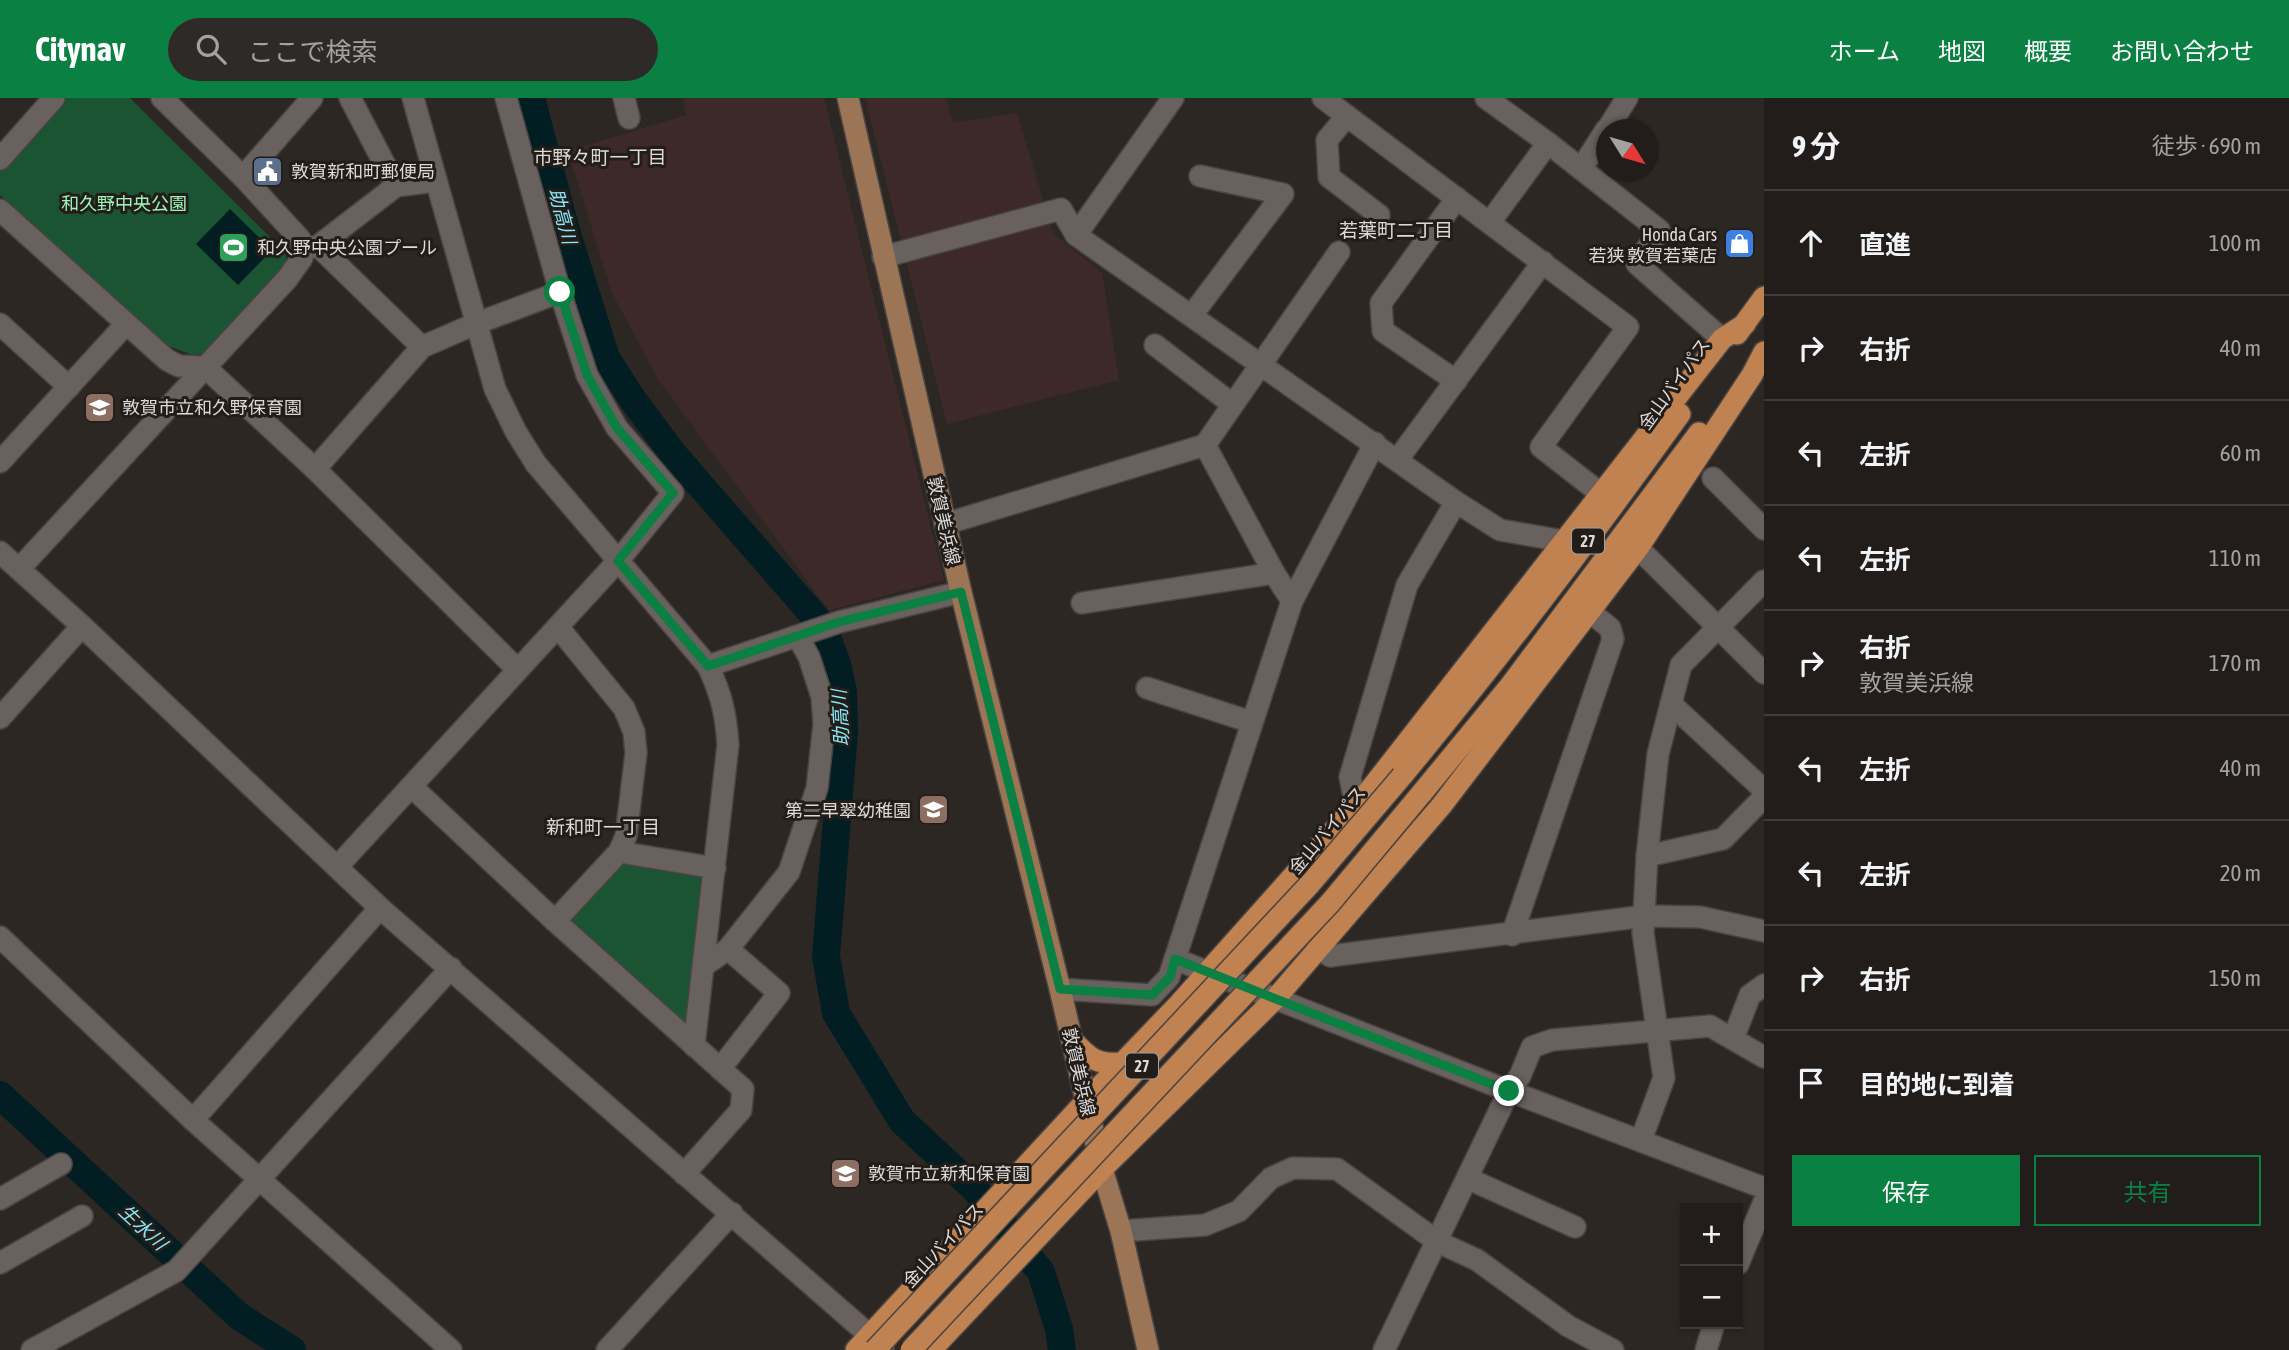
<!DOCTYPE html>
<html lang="ja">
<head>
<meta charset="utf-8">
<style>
	:root { --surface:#221d1b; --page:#2e2a28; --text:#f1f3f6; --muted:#a2a2a3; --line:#3f3b3a; --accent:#0b8043 }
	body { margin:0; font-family:"Asap Condensed","Noto Sans JP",sans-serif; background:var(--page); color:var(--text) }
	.controls { position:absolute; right:21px; bottom:21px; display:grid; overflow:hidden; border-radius:0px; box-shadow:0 2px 5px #0004 }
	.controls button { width:63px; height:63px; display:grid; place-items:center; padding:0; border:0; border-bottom:2px solid var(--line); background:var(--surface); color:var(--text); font:35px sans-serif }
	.compass { position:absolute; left:1596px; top:21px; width:63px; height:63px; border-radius:50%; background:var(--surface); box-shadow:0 2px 5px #0004; rotate:127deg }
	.stop { position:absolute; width:21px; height:21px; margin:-16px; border:5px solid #0b8043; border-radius:50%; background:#fff }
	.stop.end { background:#0b8043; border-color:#fff; box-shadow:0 2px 7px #0008 }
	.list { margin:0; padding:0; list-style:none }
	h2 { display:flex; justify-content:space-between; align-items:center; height:91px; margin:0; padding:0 28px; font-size:30px }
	h2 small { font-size:23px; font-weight:400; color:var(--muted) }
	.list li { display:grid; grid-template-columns:46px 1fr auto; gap:21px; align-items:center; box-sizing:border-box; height:105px; padding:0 28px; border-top:2px solid var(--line) }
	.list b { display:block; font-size:26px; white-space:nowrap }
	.list p { margin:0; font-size:23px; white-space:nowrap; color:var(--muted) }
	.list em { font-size:23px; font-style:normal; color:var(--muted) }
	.actions { display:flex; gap:14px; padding:21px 28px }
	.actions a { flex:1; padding:16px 0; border:2px solid var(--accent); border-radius:0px; text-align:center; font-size:24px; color:var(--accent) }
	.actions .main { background:var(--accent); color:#fff }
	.icon { flex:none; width:38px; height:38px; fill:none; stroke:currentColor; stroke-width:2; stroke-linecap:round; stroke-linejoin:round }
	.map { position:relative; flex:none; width:1764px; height:1252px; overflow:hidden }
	header { display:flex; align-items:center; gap:42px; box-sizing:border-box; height:98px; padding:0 35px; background:var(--accent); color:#fff }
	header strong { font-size:33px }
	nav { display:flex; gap:38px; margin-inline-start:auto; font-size:24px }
	.search { width:490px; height:63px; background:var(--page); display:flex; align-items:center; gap:18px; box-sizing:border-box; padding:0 24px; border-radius:38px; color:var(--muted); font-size:26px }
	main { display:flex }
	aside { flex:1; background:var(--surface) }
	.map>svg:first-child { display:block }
</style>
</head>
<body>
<header>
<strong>Citynav</strong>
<div class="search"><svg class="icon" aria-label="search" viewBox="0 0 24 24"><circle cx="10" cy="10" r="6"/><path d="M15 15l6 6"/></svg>ここで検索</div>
<nav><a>ホーム</a><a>地図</a><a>概要</a><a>お問い合わせ</a></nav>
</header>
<main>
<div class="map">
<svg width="1764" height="1252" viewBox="0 0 1764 1252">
	<rect width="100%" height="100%" fill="#2d2724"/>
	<!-- commercial -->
	<g fill="#3d2a28">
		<path d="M683 0H824L944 482 829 512 658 281 612 195 568 53 687 17Z"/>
		<path d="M865 0H946L953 25 1017 15 1053 135 1102 175 1119 282 947 326Z"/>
	</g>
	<!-- green -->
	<g fill="#1b5432">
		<path d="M66 0H130L286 155V168L205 256 192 257 159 244 0 97V71Z"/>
		<path d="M623 762 703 778 687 924 679 925 575 830 571 816Z"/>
	</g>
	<!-- water -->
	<path fill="#021e22" d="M230 111 272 152 238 187 196 146Z"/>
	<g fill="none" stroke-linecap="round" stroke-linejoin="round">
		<!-- river -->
		<g stroke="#021e22" stroke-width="28">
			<path d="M531 0 566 133 606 260 631 299 674 357 815 519 827 539 837 566 843 593 844 634 826 858 836 915 902 1023 974 1090 1041 1174 1059 1231 1062 1252"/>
			<path d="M0 997 240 1219 292 1252"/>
		</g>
		<defs>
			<g id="minor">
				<path d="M350 0 396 88"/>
				<path d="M413 0 495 291 516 334 536 366 708 568C721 596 726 615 728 647L694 948"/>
				<path d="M624 0 629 20"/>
				<path d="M1323 0 1628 229 1541 349 1600 395"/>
				<path d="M1486 0 1548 45 1659 132 1637 166 1722 241"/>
				<path d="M1347 18 1327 42 1329 79 1379 117"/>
				<path d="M1607 32 1627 0"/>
				<path d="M0 61 54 0"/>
				<path d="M1581 71 1606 32"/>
				<path d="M243 79 312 0"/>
				<path d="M0 112 167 262 179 268 205 269 315 371 517 571"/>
				<path d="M1490 124 1548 45"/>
				<path d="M1076 137 1173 0"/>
				<path d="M318 148 422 249"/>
				<path d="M303 151 318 148 396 88 435 83"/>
				<path d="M883 159 1061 111 1076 137 1456 404 1500 432 1563 443"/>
				<path d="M1192 217 1283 96 1200 78"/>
				<path d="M0 226 69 289"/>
				<path d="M1155 247 1232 306"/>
				<path d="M1456 283 1383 233 1381 205 1457 100"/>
				<path d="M1205 347 1274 475 1292 503"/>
				<path d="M1398 361 1543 164"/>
				<path d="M0 364 126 226"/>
				<path d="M315 371 422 249 475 226 560 194"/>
				<path d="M1713 380 1764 431"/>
				<path d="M945 426 1205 347 1339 154"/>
				<path d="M1638 450 1764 575"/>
				<path d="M0 454 82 528 380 810 883 1249"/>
				<path d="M19 471 287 181 302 160 303 151 300 141 243 79 162 0"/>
				<path d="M1082 505 1274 475"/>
				<path d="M558 529 624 610 634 634 636 655 626 738 619 754 715 770"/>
				<path d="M708 568 839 524 961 494"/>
				<path d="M1147 590 1251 624"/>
				<path d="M1671 606 1764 692"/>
				<path d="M0 620 82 528"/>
				<path d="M412 689 555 823 743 991 741 1012 684 1076"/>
				<path d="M1356 709 1350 679 1407 487 1456 404"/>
				<path d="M1647 758 1723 741 1764 699"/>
				<path d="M337 769 618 463 673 395 617 330 587 277 560 194 506 0"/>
				<path d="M555 823 619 754"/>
				<path d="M1512 837 1613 541 1610 530 1590 514"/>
				<path d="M0 839 193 1022 451 1252"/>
				<path d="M1318 849 1330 858 1645 818 1700 819 1764 833"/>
				<path d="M1175 861 1509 993 1764 1090"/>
				<path d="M705 867 728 851 789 774 817 690 824 626 822 599 809 559 798 539"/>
				<path d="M1060 891 1152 897 1169 879 1292 503 1375 345"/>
				<path d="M1733 941 1750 897 1764 887"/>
				<path d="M720 971 779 895 728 851"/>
				<path d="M193 1022 380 810"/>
				<path d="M1641 1042 1664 980 1643 835 1647 758 1658 656 1681 567 1764 483"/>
				<path d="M1469 1081 1575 1129"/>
				<path d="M0 1101 61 1066"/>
				<path d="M1121 1133 1205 1127 1239 1113 1271 1080 1293 1070 1337 1071 1438 1144 1477 1162 1568 1228 1613 1252"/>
				<path d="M0 1165 82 1118"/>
				<path d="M1738 1166 1764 1104"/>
				<path d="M32 1252 176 1173 451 870"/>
				<path d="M607 1252 732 1115"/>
				<path d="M1384 1252 1509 993 1520 978 1532 949 1552 942 1710 928 1764 959"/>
				<path d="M1706 1252 1714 1226"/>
			</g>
			<path id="major" d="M848 0 961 494 1060 891 1102 1071 1121 1133 1148 1252"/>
			<g id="highway">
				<path d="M1737 236 1764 199"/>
				<path d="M1402 678C1499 561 1591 440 1680 316"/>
				<path d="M1421 696 1510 588 1699 335"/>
				<path d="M1072 942C1089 960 1096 967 1122 965"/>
				<path d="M856 1252 1085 1004 1179 906 1369 693 1722 241 1745 226"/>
				<path d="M931 1252 1102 1071 1275 901 1442 707 1638 450 1752 277 1764 254"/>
			</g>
		</defs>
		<!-- minor casing -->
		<use href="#minor" stroke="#494442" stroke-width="24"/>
		<!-- major casing -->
		<use href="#major" stroke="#494442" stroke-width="24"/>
		<!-- highway casing -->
		<use href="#highway" stroke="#494442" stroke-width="24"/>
		<!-- minor -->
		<use href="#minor" stroke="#68615e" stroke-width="21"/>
		<!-- major -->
		<use href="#major" stroke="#9c7556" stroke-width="21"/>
		<!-- highway -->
		<use href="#highway" stroke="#bf8250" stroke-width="21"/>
		<defs>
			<g id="highway-bridge">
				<path d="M875 1252 1310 786 1402 678"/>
				<path d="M911 1252 1330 805 1421 696"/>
			</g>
		</defs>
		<!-- highway-bridge casing -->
		<use href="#highway-bridge" stroke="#494442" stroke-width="24" stroke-linecap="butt"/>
		<!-- highway-bridge -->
		<use href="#highway-bridge" stroke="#bf8250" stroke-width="21"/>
	</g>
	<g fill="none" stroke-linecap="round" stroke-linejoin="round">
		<!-- route -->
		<path stroke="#0b8043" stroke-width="9" d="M560 194 587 277 617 330 673 395 618 463 708 568 839 524 961 494 1060 891 1152 897 1170 879 1175 861 1509 993"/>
	</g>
	<!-- icons -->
	<defs>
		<symbol id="civic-square" viewBox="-11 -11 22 22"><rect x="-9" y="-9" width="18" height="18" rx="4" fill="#5c6f8a" stroke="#231d1a"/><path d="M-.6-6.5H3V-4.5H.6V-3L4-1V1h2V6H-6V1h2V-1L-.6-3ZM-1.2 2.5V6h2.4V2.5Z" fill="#fff"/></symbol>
		<symbol id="shop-square" viewBox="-11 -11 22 22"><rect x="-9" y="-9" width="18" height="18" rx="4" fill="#3f7fe0" stroke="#231d1a"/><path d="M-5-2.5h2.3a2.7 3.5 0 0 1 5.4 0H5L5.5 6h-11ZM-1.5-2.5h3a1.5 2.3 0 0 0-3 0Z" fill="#fff"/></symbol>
		<symbol id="stadium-square" viewBox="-11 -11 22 22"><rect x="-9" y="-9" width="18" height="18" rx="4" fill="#2e9e5b" stroke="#231d1a"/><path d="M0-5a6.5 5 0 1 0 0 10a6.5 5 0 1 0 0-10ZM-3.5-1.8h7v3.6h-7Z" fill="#fff"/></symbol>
		<symbol id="school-square" viewBox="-11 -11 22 22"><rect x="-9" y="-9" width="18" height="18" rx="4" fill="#8d6e63" stroke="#231d1a"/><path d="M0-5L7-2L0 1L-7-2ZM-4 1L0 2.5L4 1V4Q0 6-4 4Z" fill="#fff"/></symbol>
	</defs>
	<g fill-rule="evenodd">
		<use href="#civic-square" x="250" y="56" width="35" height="35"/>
		<use href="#shop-square" x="1722" y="128" width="35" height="35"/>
		<use href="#stadium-square" x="216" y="132" width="35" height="35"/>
		<use href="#school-square" x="82" y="292" width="35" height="35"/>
		<use href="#school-square" x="916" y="694" width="35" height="35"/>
		<use href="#school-square" x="828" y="1058" width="35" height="35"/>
	</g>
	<g text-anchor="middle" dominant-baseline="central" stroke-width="6" stroke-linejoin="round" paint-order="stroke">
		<!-- shield labels -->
		<g fill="#231d1a" stroke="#a5a19e" stroke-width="2">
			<rect x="1572" y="430.5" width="32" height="25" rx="5"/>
			<rect x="1126" y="955.5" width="32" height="25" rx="5"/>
		</g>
		<g font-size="16" font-weight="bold" fill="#ddd9d7">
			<text x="1588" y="443">27</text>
			<text x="1142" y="968">27</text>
		</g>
		<!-- poi labels -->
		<g font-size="18" fill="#ddd9d7" stroke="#231d1a" text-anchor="start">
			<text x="291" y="73">敦賀新和町郵便局</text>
			<text x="1717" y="136" text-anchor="end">Honda Cars<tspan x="1717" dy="21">若狭 敦賀若葉店</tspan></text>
			<text x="257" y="149">和久野中央公園プール</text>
			<text x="122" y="309">敦賀市立和久野保育園</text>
			<text x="911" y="712" text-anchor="end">第二早翠幼稚園</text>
			<text x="868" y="1075">敦賀市立新和保育園</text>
		</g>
		<!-- park labels -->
		<g font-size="18" fill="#9df4b9" stroke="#231d1a">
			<text x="124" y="105">和久野中央公園</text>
		</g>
		<!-- street labels -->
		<g font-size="18" fill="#ddd9d7" stroke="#231d1a">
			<text transform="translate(1674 286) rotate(-54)">金山バイパス</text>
			<text transform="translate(944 423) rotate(77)">敦賀美浜線</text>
			<text transform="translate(1327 732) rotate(-50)">金山バイパス</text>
			<text transform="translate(1079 974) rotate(77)">敦賀美浜線</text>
			<text transform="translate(943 1147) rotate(-47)">金山バイパス</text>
		</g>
		<!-- neighbourhood labels -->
		<g font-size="19" fill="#ddd9d7" stroke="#231d1a">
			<text x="600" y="59">市野々町一丁目</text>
			<text x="1396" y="132">若葉町二丁目</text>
			<text x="603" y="729">新和町一丁目</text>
		</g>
		<!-- water labels -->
		<g font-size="19" font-style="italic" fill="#87e8f8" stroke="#231d1a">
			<text transform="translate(563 118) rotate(75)">助高川</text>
			<text transform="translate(840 620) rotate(-93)">助高川</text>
			<text transform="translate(143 1129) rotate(43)">生水川</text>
		</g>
	</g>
</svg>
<div class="controls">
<button>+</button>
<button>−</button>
</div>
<svg class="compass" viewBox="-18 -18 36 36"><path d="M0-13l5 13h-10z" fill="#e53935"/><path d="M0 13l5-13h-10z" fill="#a2a2a3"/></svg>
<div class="stop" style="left:560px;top:194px"></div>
<div class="stop end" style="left:1509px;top:993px"></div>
</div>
<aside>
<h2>9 分<small>徒歩 · 690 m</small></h2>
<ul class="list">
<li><svg class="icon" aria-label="ahead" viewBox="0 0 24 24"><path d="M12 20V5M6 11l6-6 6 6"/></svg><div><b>直進</b></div><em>100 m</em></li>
<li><svg class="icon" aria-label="right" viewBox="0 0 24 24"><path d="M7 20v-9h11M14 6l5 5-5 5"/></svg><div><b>右折</b></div><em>40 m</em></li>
<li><svg class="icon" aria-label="left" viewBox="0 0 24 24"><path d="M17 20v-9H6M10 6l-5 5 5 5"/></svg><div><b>左折</b></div><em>60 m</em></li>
<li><svg class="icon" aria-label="left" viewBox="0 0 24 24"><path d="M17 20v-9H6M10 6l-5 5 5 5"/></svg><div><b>左折</b></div><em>110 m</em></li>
<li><svg class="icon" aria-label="right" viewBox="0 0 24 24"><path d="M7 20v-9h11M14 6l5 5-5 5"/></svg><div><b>右折</b><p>敦賀美浜線</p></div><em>170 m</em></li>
<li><svg class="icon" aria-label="left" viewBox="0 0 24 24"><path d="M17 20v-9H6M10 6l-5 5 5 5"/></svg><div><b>左折</b></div><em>40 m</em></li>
<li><svg class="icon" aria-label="left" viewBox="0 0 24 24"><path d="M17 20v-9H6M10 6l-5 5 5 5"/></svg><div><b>左折</b></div><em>20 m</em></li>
<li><svg class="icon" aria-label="right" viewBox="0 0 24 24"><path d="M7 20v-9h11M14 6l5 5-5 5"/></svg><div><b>右折</b></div><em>150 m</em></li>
<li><svg class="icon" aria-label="arrive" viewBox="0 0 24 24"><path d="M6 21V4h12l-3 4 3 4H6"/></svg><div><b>目的地に到着</b></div></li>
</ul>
<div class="actions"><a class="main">保存</a><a>共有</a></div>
</aside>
</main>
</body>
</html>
